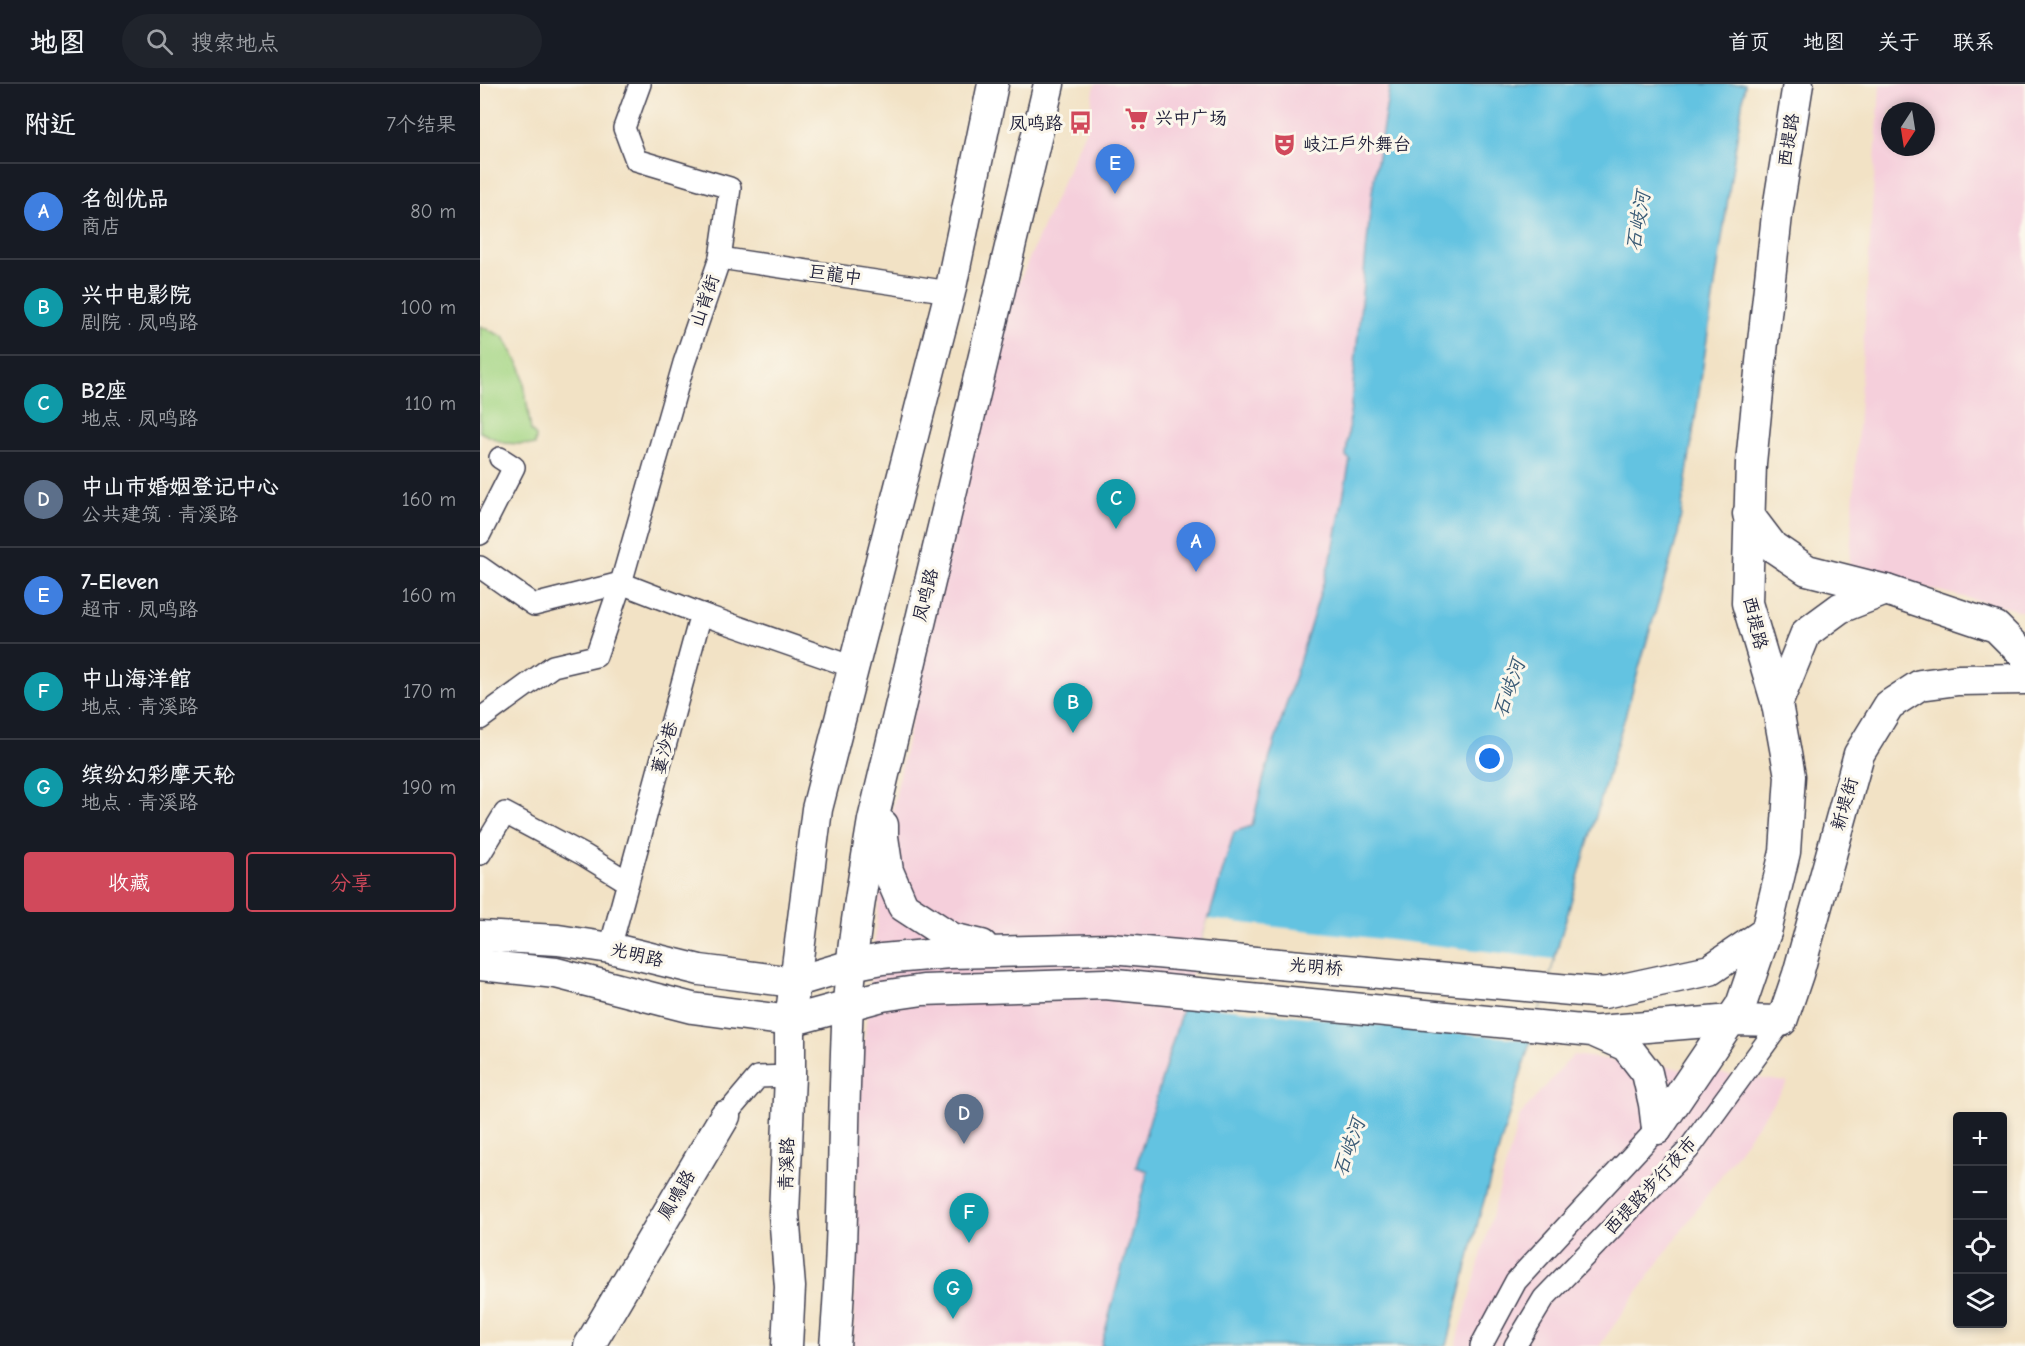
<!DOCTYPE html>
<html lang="zh">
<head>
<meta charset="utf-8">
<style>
	:root { --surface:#171b24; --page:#20242c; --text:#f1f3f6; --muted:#9ea1a6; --line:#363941; --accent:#d1495b }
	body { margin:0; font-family:"Comic Neue","LXGW WenKai TC",sans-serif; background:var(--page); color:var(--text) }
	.controls { position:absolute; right:18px; bottom:18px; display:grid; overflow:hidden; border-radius:6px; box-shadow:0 3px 9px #0003 }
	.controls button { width:54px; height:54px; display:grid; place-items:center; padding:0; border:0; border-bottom:2px solid var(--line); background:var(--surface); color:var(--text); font:30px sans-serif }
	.compass { position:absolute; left:1401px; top:18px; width:54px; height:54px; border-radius:50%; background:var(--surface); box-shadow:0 3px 9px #0003; rotate:192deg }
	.you { position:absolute; left:1010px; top:675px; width:21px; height:21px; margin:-15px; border:4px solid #fff; border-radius:50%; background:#1a73e8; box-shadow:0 0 0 9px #1a73e833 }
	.badge { display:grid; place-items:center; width:39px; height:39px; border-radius:50%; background:var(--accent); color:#fff; font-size:20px; font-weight:700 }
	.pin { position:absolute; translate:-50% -50px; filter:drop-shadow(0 2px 3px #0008) }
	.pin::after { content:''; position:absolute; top:32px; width:21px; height:18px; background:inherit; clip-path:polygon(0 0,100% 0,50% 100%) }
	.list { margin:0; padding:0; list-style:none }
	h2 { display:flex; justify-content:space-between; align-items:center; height:78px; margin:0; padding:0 24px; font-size:26px }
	h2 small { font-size:20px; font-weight:400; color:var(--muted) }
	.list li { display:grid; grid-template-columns:39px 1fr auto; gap:18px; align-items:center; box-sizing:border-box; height:96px; padding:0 24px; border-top:2px solid var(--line) }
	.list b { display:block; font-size:22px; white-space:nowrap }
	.list p { margin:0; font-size:20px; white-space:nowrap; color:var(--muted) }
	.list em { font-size:20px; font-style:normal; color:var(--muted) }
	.actions { display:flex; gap:12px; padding:18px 24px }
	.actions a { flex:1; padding:14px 0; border:2px solid var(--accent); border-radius:6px; text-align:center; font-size:21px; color:var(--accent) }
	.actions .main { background:var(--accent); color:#fff }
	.icon { flex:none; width:33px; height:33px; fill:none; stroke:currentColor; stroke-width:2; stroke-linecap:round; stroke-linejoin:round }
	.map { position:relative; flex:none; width:1545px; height:1262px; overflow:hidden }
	header { display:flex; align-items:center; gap:36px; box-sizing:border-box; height:84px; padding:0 30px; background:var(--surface); border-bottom:2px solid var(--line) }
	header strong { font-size:28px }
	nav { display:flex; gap:33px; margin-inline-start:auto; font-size:21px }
	.search { width:420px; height:54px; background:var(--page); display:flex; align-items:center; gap:15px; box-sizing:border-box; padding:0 21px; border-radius:33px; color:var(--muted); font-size:22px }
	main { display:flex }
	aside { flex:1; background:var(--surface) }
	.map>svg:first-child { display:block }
</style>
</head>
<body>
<header>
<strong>地图</strong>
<div class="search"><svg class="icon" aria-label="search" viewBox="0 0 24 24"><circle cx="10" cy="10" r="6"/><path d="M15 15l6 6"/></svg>搜索地点</div>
<nav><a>首页</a><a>地图</a><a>关于</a><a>联系</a></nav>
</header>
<main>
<aside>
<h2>附近<small>7个结果</small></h2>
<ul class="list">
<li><span class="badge" style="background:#3f7fe0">A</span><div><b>名创优品</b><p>商店</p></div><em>80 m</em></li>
<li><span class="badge" style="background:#0f9aa8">B</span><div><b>兴中电影院</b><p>剧院 · 凤鸣路</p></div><em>100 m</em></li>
<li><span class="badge" style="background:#0f9aa8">C</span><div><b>B2座</b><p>地点 · 凤鸣路</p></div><em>110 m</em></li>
<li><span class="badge" style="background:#5c6f8a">D</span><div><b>中山市婚姻登记中心</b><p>公共建筑 · 青溪路</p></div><em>160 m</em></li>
<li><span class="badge" style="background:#3f7fe0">E</span><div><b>7-Eleven</b><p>超市 · 凤鸣路</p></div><em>160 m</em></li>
<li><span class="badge" style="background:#0f9aa8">F</span><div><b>中山海洋館</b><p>地点 · 青溪路</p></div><em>170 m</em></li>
<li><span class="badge" style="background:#0f9aa8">G</span><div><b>缤纷幻彩摩天轮</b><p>地点 · 青溪路</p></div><em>190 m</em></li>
</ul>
<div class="actions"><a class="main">收藏</a><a>分享</a></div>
</aside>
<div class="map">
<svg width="1545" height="1262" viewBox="0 0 1545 1262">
	<rect width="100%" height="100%" fill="#fbf7ec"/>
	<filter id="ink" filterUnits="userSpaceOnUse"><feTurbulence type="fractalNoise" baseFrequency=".0167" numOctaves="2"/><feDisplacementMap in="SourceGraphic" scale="12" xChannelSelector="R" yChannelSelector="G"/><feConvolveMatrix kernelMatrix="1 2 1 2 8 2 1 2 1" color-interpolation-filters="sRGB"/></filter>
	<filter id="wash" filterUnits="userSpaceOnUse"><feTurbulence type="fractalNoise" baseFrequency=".008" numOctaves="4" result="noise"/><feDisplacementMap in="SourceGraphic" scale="24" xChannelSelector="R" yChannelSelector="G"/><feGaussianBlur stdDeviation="1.35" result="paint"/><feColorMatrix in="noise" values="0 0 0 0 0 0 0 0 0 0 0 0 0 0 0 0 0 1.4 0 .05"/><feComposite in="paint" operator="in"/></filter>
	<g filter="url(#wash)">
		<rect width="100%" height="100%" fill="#f2e2c5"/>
		<!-- built -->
		<g fill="#f5cfdb" fill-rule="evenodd">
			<path d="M615 0H910L892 108 870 376 853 467 784 693 772 742 754 748 703 920 656 1082 668 1087 621 1262H373L379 1004 405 761 511 262 608 40Z"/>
			<path d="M1400 0H1545V528L1369 485ZM1410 27H1446V63H1410Z"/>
			<path d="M1093 971 1308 998 1119 1262H976L1040 1031Z"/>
		</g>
		<!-- green -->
		<path fill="#a6d685" stroke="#647c60" stroke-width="1.5" d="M0 242 24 253 42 286 51 347 56 352 55 361 24 359 0 348Z"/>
		<!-- water -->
		<path fill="#63c3e1" stroke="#42728e" stroke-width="1.5" d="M910 0H1265L1198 450 999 1134 967 1262H621L668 1087 656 1083 754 748 772 742 784 693 853 467 870 376 866 372 892 108Z"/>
		<!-- pier -->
		<path fill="#f2e2c5" d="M728 835 1074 875 1050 956 703 920Z"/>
	</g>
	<g filter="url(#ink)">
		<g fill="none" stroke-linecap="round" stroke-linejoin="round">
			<defs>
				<g id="street">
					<path d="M240 174 470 208"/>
					<path d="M0 450 34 383 20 374"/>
					<path d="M0 483 54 521 141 499 221 530 373 583"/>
					<path d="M0 635 73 582 116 572 141 499 204 279 240 174 250 104 156 76 144 44 160 0"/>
					<path d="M0 770 25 729 104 771 148 798"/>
					<path d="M130 864 221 530"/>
					<path d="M245 1032 278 993 310 992"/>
					<path d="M1001 1262 1036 1197 1177 1045"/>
					<path d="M1035 1262 1064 1214 1208 1066 1302 937"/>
				</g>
				<g id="secondary">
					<path d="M1268 430 1293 463 1327 486 1406 506 1516 543 1545 572"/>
					<path d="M1297 620 1326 549 1360 524 1406 506"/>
					<path d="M403 741V753L408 787 423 822 472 854 502 861"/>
					<path d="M0 852 78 856 130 864 220 886 314 898 371 881 402 875 469 869 631 865 1124 909 1230 886 1286 848"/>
					<path d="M0 881 76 889 212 924 310 937 402 912 443 906 625 900 1112 947 1146 962 1167 989 1174 1020 1177 1045"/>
					<path d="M1118 947 1252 936 1302 937 1318 890 1379 670 1409 621 1440 601 1478 596 1545 595"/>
					<path d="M1177 1045 1261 921 1286 848 1305 768 1310 692 1297 620 1267 519 1271 379 1283 258 1297 131 1318 0"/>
					<path d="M109 1262 245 1032"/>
					<path d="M307 1262 310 1203 304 1130 310 992V937L337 725 470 208 513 0"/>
					<path d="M355 1262C365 1148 362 1034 368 921 372 858 383 797 393 736L569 0"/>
				</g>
			</defs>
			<!-- street casing -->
			<use href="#street" stroke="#413f50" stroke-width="24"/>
			<!-- secondary casing -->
			<use href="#secondary" stroke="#413f50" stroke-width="33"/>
			<!-- street -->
			<use href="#street" stroke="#fff" stroke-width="21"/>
			<!-- secondary -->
			<use href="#secondary" stroke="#fff" stroke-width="30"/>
		</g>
	</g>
	<!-- icons -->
	<defs>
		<symbol id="supermarket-bare" viewBox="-9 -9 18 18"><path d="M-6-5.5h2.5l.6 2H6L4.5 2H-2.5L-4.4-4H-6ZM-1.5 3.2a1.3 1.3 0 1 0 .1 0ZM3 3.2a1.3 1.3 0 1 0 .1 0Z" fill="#d1495b" stroke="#fbf7ec" stroke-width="2.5" paint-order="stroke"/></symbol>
		<symbol id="bus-bare" viewBox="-9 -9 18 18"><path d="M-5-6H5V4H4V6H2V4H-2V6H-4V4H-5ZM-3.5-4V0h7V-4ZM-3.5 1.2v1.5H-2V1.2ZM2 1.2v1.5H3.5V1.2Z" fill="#d1495b" stroke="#fbf7ec" stroke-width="2.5" paint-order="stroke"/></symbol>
		<symbol id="theatre-bare" viewBox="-9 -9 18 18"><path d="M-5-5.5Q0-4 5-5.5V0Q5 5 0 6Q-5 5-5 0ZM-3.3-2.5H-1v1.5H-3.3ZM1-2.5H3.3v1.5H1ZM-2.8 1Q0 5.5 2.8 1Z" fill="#d1495b" stroke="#fbf7ec" stroke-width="2.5" paint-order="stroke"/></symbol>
	</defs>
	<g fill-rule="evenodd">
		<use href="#supermarket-bare" x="640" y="18" width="33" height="33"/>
		<use href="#bus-bare" x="584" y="22" width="33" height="33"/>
		<use href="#theatre-bare" x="788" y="44" width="33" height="33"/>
	</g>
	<g text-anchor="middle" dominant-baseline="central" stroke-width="6" stroke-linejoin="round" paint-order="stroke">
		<!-- poi labels -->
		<g font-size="18" fill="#22223b" stroke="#fbf7ec" text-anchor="start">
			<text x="675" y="34">兴中广场</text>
			<text x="583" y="39" text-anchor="end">凤鸣路</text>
			<text x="823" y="60">岐江户外舞台</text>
		</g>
		<!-- street labels -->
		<g font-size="18" fill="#22223b" stroke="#fbf7ec">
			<text transform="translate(1309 56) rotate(-81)">西提路</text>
			<text transform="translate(355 191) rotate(8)">巨龍中</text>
			<text transform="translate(225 217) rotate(-71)">山背街</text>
			<text transform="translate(446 511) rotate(-76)">凤鸣路</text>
			<text transform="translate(1275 539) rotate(77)">西提路</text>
			<text transform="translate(185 664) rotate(-75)">蔞沙巷</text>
			<text transform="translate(1365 720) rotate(-74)">新堤街</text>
			<text transform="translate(157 871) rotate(13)">光明路</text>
			<text transform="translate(836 883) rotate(5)">光明桥</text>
			<text transform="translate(307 1080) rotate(-88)">青溪路</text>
			<text transform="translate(1171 1102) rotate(-47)">西提路步行夜市</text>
			<text transform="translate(197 1111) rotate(-59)">鳳鳴路</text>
		</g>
		<!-- water labels -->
		<g font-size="20" font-style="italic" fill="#395a75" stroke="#fbf7ec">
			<text transform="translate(1158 137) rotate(-80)">石岐河</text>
			<text transform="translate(1029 604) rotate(-71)">石岐河</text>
			<text transform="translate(869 1063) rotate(-71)">石岐河</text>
		</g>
	</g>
</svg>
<div class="controls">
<button>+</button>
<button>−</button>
<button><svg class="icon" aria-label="locate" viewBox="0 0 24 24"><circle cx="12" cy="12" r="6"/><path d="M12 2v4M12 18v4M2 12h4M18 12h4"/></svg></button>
<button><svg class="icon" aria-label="layers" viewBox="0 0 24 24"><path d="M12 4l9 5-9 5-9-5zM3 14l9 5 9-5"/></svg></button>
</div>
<svg class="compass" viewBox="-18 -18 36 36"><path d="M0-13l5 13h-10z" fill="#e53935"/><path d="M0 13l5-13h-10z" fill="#9ea1a6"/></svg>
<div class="you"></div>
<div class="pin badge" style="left:716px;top:488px;background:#3f7fe0">A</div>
<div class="pin badge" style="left:593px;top:649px;background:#0f9aa8">B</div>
<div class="pin badge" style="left:636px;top:445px;background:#0f9aa8">C</div>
<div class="pin badge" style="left:484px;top:1060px;background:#5c6f8a">D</div>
<div class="pin badge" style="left:635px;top:110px;background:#3f7fe0">E</div>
<div class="pin badge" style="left:489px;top:1159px;background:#0f9aa8">F</div>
<div class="pin badge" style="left:473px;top:1235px;background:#0f9aa8">G</div>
</div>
</main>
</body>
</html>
